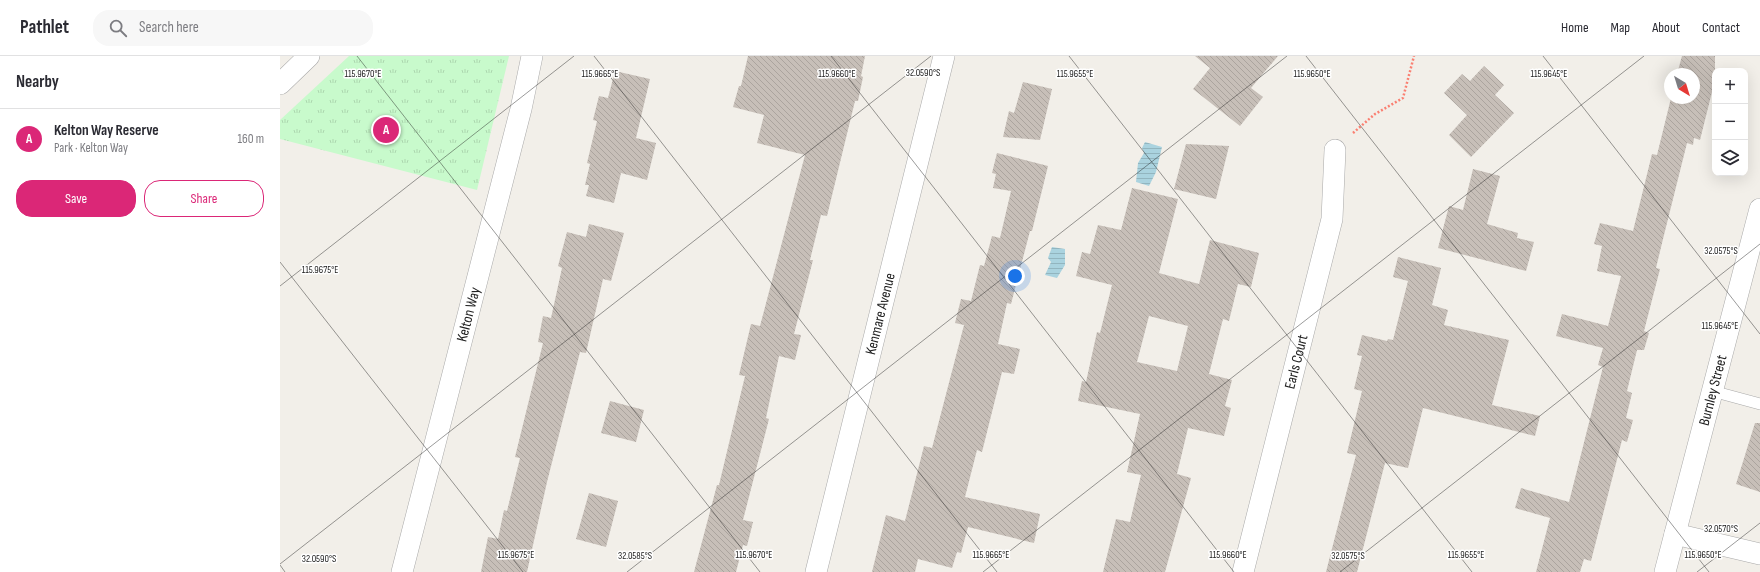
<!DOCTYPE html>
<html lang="en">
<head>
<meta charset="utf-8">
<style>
	:root { --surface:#fff; --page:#f7f7f7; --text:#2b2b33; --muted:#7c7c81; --line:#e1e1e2; --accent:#db2777 }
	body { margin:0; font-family:"Sofia Sans Condensed",sans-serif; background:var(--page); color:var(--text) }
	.controls { position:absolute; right:12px; top:12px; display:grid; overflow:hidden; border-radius:8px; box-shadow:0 4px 16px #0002 }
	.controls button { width:36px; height:36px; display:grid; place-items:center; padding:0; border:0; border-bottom:1px solid var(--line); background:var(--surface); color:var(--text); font:20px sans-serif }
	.compass { position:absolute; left:1384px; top:12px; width:36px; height:36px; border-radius:50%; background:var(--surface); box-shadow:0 4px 16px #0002; rotate:142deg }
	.you { position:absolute; left:735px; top:220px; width:14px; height:14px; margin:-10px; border:3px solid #fff; border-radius:50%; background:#1a73e8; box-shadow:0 0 0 6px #1a73e833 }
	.badge { display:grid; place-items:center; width:26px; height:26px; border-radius:50%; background:var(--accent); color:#fff; font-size:13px; font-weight:700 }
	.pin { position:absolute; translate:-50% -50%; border:2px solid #fff; box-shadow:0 1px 4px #0006 }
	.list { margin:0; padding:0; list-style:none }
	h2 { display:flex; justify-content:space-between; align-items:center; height:52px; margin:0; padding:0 16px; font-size:17px }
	h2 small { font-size:13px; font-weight:400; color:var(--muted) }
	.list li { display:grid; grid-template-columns:26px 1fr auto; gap:12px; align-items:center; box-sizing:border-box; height:60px; padding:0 16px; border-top:1px solid var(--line) }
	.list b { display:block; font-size:15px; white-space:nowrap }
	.list p { margin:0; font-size:13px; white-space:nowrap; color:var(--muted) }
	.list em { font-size:13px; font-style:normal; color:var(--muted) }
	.actions { display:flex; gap:8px; padding:12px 16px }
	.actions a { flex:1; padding:9px 0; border:1px solid var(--accent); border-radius:16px; text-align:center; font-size:14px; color:var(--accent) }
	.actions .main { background:var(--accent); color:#fff }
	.icon { flex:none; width:22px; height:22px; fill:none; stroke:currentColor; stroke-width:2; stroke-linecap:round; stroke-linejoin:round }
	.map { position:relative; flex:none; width:1480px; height:516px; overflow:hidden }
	header { display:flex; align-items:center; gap:24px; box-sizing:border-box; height:56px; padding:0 20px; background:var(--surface); border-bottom:1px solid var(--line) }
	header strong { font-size:19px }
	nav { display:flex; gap:22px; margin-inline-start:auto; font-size:14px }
	.search { width:280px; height:36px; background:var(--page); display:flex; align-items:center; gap:10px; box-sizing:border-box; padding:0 14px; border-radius:16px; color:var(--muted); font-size:15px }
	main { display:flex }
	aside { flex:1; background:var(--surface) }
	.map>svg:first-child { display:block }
</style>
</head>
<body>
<header>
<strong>Pathlet</strong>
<div class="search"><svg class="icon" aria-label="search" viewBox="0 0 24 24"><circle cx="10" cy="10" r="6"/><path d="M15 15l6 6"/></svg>Search here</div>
<nav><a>Home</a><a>Map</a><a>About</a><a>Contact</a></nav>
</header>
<main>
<aside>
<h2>Nearby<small></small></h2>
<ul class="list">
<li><span class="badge">A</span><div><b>Kelton Way Reserve</b><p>Park · Kelton Way</p></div><em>160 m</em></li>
</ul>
<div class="actions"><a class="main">Save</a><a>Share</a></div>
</aside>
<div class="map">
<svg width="1480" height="516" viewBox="0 0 1480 516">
	<defs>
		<pattern id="park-tufts" width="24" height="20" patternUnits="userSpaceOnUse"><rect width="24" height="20" fill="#c8facc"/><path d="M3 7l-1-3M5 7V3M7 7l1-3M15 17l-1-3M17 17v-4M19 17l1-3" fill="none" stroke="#acd6af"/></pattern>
		<pattern id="water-rules" width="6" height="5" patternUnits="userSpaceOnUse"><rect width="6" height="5" fill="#aad3df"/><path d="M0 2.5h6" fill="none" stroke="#92b5bf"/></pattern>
		<pattern id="building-back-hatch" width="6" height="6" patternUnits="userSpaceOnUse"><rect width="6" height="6" fill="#c7bfb8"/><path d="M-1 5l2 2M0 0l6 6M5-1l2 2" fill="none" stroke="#aba49e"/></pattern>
	</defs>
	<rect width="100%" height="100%" fill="#f2efe9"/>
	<!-- park -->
	<path fill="url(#park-tufts)" d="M69 0H229L197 134 0 83V64Z"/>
	<!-- water -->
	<g fill="url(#water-rules)">
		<path d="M865 86 882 91 876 116 869 130 856 126 858 107 864 97 862 92Z"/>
		<path d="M772 191 785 193V209L777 222 765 219 771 206 768 202Z"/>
	</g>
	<!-- building -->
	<g fill="url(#building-back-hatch)" fill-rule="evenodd">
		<path d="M468 0H585L581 20 583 21 578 45H575L547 160 541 159 530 204H533L514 278 521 279 515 304 499 300 486 362 489 363 463 464 473 466 467 490 463 489 456 516H414L437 429H439L465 320 459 319 471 268 480 270 525 99 477 87 484 59 453 51 459 30H461Z"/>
		<path d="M915 0H998L971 32 983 41 960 70 913 33 930 12Z"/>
		<path d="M1402 0H1435V24L1420 84 1414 82 1413 89 1407 87 1383 183 1376 212 1380 213 1364 275 1369 277 1364 294H1357L1347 335 1352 337 1346 362 1353 364 1347 386 1342 384 1311 505 1304 503 1300 516H1256L1270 462 1235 452 1241 432 1289 446 1323 311 1318 309 1323 292 1276 280 1282 258 1328 270 1341 220 1317 215 1322 190 1314 188 1320 167 1353 175 1372 98 1377 99 1391 42H1414V18H1397Z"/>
		<path d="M1204 10 1224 29 1215 39 1234 57 1191 101 1169 79 1187 59 1164 37 1182 18 1190 25Z"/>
		<path d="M335 15 370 23 356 82 376 87 367 124 341 117 334 147 306 140 309 129H305L310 108 307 107 317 65 313 64 319 40 328 42Z"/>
		<path d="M743 26 772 33 760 84 723 81 729 55 734 57Z"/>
		<path d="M906 88 949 90 936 143 894 133Z"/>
		<path d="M717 97 768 110 752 175H750L731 248 727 247 718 288 740 293 734 318 722 316 702 396 697 394 685 441 760 458 754 487 688 471 681 497 677 496 672 512 638 503 635 516H592L606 459 625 465 644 390 652 392 684 269 675 267 681 243 691 245 700 209 704 210 712 180 720 182 731 135 713 132 716 118 712 117Z"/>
		<path d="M1193 113 1220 120 1207 168 1238 177 1237 182 1254 186 1246 215 1158 192 1169 150 1183 154Z"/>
		<path d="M852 132 898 143 879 217 919 228 930 184 979 197 971 231 958 228 949 265 943 263 929 318 952 324 945 350 951 352 944 380 908 372 897 418 911 422 885 516H823L836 463 850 466 861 419 847 416 860 358 798 345 802 325 806 326 817 276 820 277 832 229 796 220 802 196 810 198 818 169 841 174ZM869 260 908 270 897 315 857 306Z"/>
		<path d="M309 168 344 177 331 225 323 223 306 297 300 296 267 426 247 516H201L208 481 218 483 224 454 227 455 240 402 235 401 263 287 258 286 263 260 271 262 282 212 278 210 287 176 306 181Z"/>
		<path d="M1118 201 1161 212 1152 249 1168 254 1164 269 1229 284 1212 349 1260 360 1255 380 1143 352 1128 412 1105 407 1077 516H1046L1076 399 1067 397 1082 335 1074 333 1082 300 1077 299 1082 279 1107 285 1108 283 1113 284 1128 225 1113 221Z"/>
		<path d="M330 345 364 354 356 386 321 377Z"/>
		<path d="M1475 367H1480V436L1456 428Z"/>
		<path d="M309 437 338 445 326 491 296 483Z"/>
	</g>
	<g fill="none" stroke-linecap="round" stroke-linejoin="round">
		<defs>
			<path id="lane" d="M1432 335 1480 348"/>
			<g id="street">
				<path d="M0 28 29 0"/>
				<path d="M1395 478 1480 498"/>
				<path id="s1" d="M122 516 241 53 252 0"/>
				<path id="s2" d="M536 516 664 0"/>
				<path id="s3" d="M963 516 1052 163 1055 94"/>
				<path id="s4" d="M1385 516 1480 153"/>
			</g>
		</defs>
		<!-- lane casing -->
		<use href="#lane" stroke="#a9a9a9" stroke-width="12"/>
		<!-- street casing -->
		<use href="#street" stroke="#a9a9a9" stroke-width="22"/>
		<!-- path -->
		<path stroke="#fa8072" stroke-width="2.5" stroke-dasharray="2 2" stroke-linecap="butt" d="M1073 77 1095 58 1123 42 1134 0"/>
		<!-- lane -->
		<use href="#lane" stroke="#fff" stroke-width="11"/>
		<!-- street -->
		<use href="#street" stroke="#fff" stroke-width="21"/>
	</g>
	<!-- ticks -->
	<path fill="none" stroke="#222" stroke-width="1" stroke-opacity="0.45" d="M77 0 480 516M314 0 717 516M551 0 954 516M789 0 1192 516M1026 0 1429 516M1263 0 1480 278M0 206 243 516M0 230 294 0M0 508 651 0M0 509 5 516M347 516 1007 0M703 516 1364 0M1060 516 1480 188M1417 516 1480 467"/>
	<g text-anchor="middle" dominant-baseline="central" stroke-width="3" stroke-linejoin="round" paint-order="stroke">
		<!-- street labels -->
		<g font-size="15" fill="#222" stroke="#fff">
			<text stroke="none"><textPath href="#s1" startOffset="266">Kelton Way</textPath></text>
			<text stroke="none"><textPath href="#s2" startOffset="266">Kenmare Avenue</textPath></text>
			<text stroke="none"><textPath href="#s3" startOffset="217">Earls Court</textPath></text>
			<text stroke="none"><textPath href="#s4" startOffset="188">Burnley Street</textPath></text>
		</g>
	</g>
	<g font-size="10" text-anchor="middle" fill="#222" stroke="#fff" stroke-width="3" stroke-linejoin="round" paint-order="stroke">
		<text x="643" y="20">32.0590°S</text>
		<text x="83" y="21">115.9670°E</text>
		<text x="320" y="21">115.9665°E</text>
		<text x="557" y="21">115.9660°E</text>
		<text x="795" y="21">115.9655°E</text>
		<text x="1032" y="21">115.9650°E</text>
		<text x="1269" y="21">115.9645°E</text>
		<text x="1441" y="198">32.0575°S</text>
		<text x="40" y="217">115.9675°E</text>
		<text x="1440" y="273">115.9645°E</text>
		<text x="1441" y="476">32.0570°S</text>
		<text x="236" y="502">115.9675°E</text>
		<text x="474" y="502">115.9670°E</text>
		<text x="711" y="502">115.9665°E</text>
		<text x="948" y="502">115.9660°E</text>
		<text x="1186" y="502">115.9655°E</text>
		<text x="1423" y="502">115.9650°E</text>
		<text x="355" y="503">32.0585°S</text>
		<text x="1068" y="503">32.0575°S</text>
		<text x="39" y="506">32.0590°S</text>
	</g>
</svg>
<div class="controls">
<button>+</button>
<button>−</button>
<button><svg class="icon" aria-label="layers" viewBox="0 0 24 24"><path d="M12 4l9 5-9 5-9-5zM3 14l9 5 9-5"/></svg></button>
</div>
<svg class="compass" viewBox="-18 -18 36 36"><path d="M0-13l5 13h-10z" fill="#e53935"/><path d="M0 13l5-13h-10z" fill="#7c7c81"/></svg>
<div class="you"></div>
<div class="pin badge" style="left:106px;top:74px">A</div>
</div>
</main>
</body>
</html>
